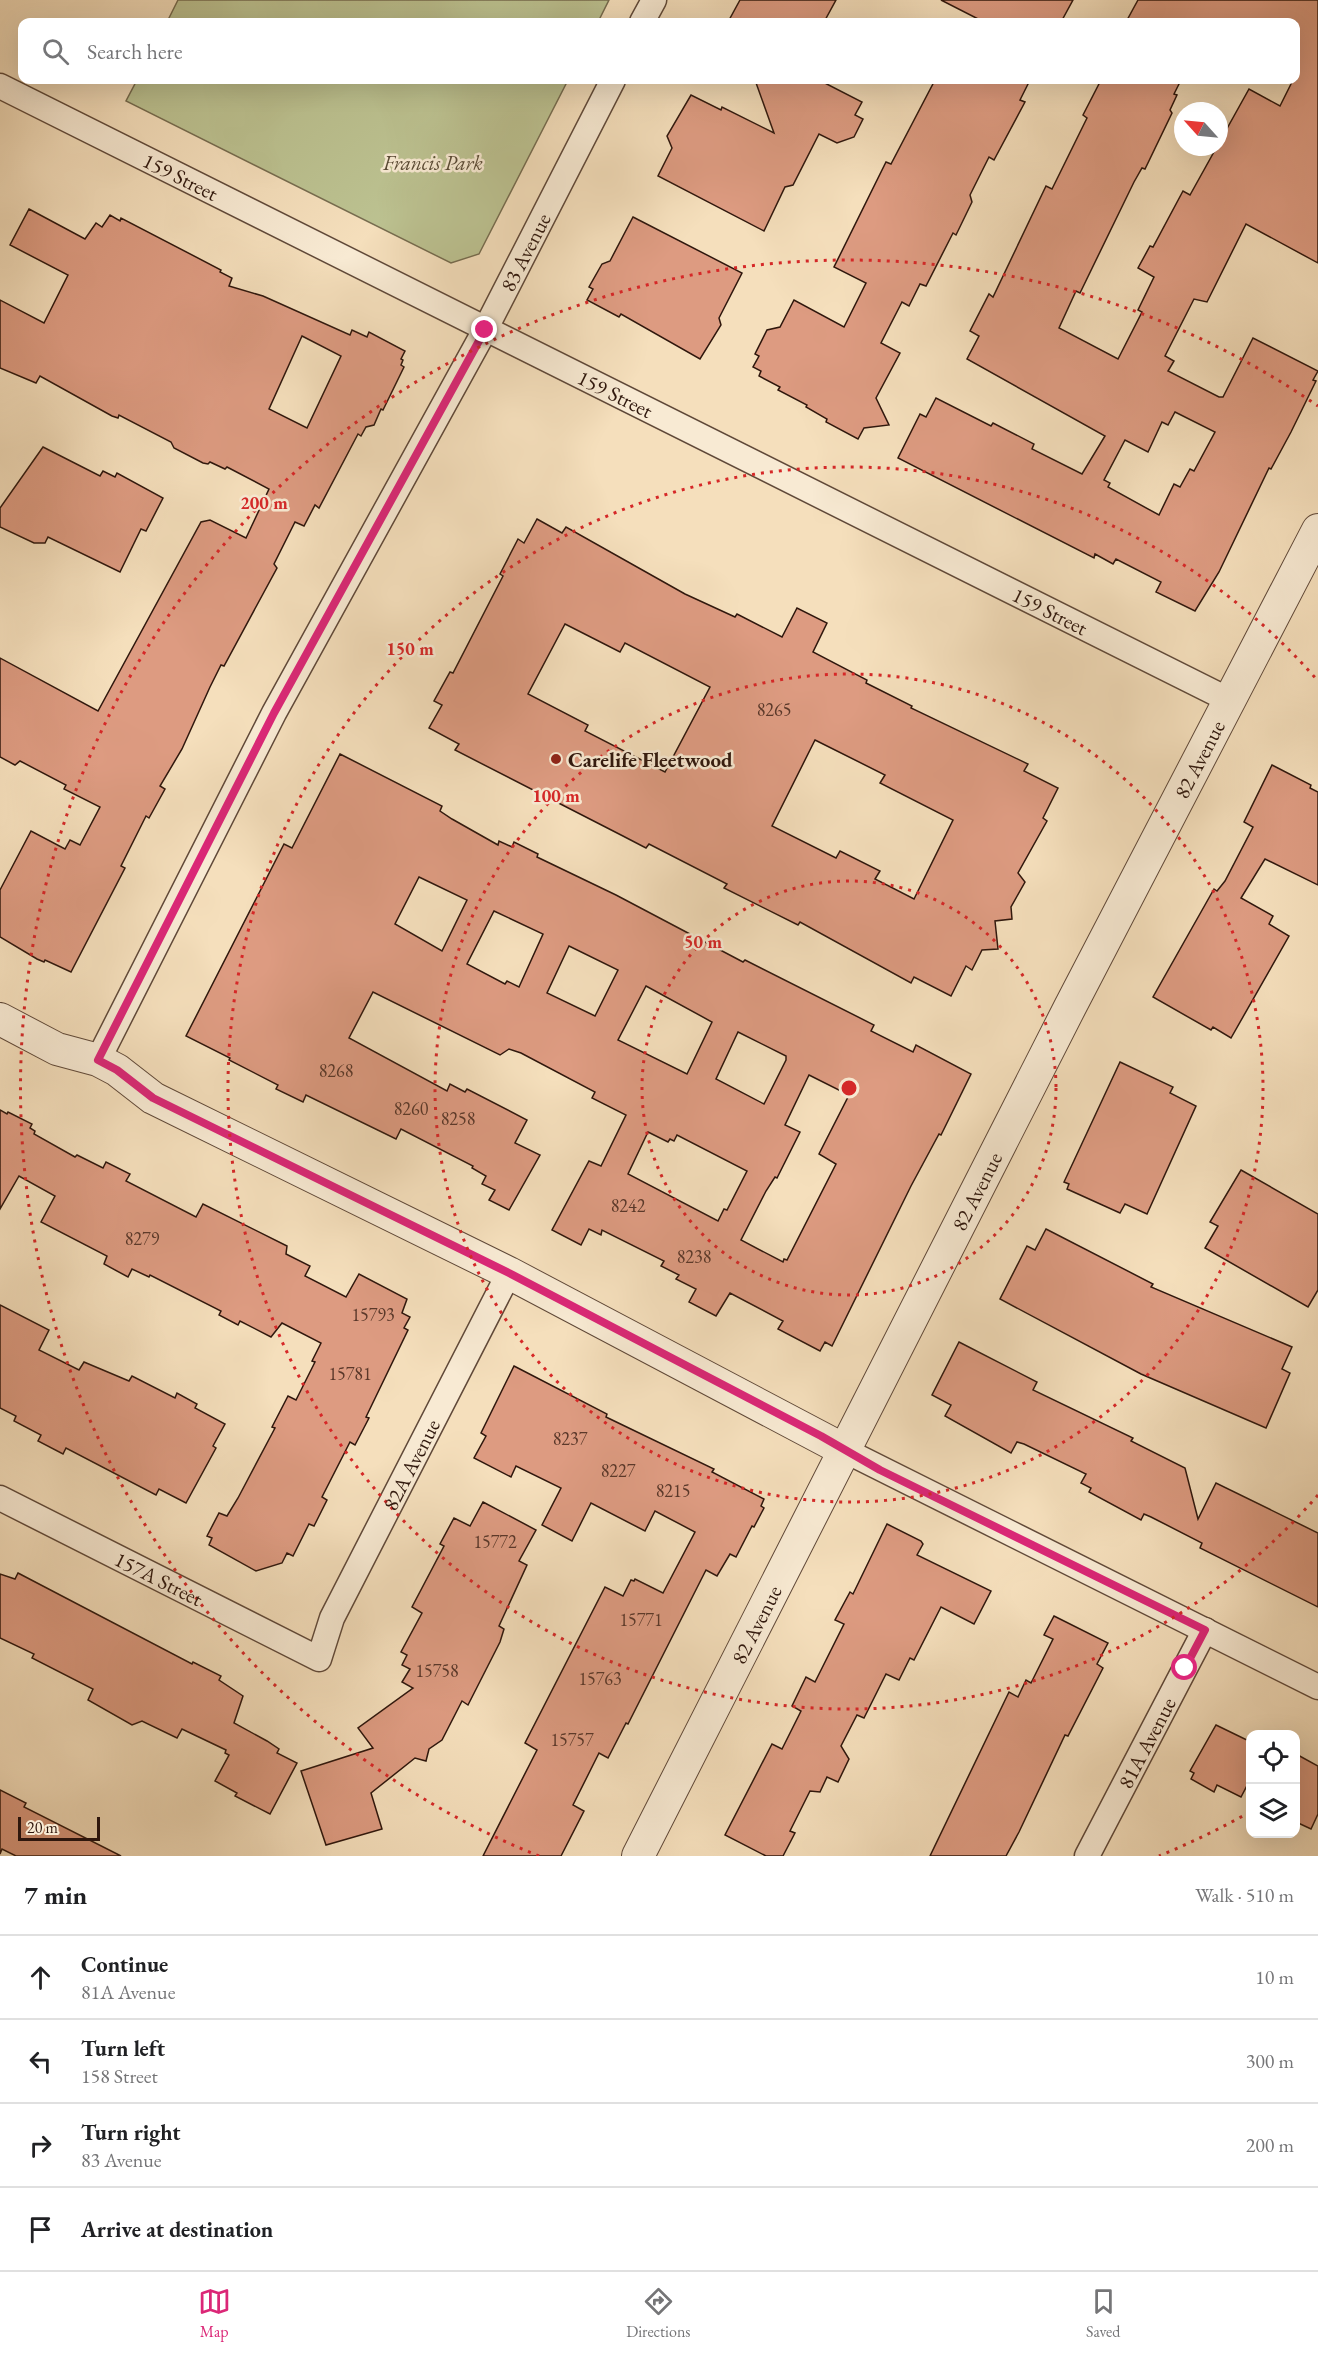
<!DOCTYPE html>
<html lang="en">
<head>
<meta charset="utf-8">
<style>
	:root { --surface:#fff; --page:#f6f6f6; --text:#202124; --muted:#757577; --line:#e0e0e0; --accent:#db2777 }
	body { margin:0; font-family:"EB Garamond",serif; background:var(--page); color:var(--text) }
	.controls { position:absolute; right:18px; bottom:18px; display:grid; overflow:hidden; border-radius:12px; box-shadow:0 6px 24px #0002 }
	.controls button { width:54px; height:54px; display:grid; place-items:center; padding:0; border:0; border-bottom:2px solid var(--line); background:var(--surface); color:var(--text); font:30px sans-serif }
	.compass { position:absolute; left:1174px; top:102px; width:54px; height:54px; border-radius:50%; background:var(--surface); box-shadow:0 6px 24px #0002; rotate:297deg }
	.scale { position:absolute; left:18px; bottom:15px; width:82px; box-sizing:border-box; padding-left:6px; border:3px solid #2f170d; border-top:0; font-size:16px; line-height:21px; white-space:nowrap; color:#2f170d; -webkit-text-stroke:4px #f8ead3; paint-order:stroke }
	.stop { position:absolute; width:18px; height:18px; margin:-14px; border:4px solid #db2777; border-radius:50%; background:#fff }
	.stop.end { background:#db2777; border-color:#fff; box-shadow:0 2px 6px #0008 }
	.list { margin:0; padding:0; list-style:none }
	h2 { display:flex; justify-content:space-between; align-items:center; height:78px; margin:0; padding:0 24px; font-size:26px }
	h2 small { font-size:20px; font-weight:400; color:var(--muted) }
	.list li { display:grid; grid-template-columns:39px 1fr auto; gap:18px; align-items:center; box-sizing:border-box; height:84px; padding:0 24px; border-top:2px solid var(--line) }
	.list b { display:block; font-size:22px; white-space:nowrap }
	.list p { margin:0; font-size:20px; white-space:nowrap; color:var(--muted) }
	.list em { font-size:20px; font-style:normal; color:var(--muted) }
	.icon { flex:none; width:33px; height:33px; fill:none; stroke:currentColor; stroke-width:2; stroke-linecap:round; stroke-linejoin:round }
	.map { position:relative; flex:none; width:1318px; height:1856px; overflow:hidden }
	.search { position:absolute; background:var(--surface); box-shadow:0 6px 24px #0002; left:18px; right:18px; top:18px; height:66px; display:flex; align-items:center; gap:15px; box-sizing:border-box; padding:0 21px; border-radius:12px; color:var(--muted); font-size:22px }
	.sheet { height:414px; background:var(--surface) }
	nav { display:flex; justify-content:space-around; align-items:center; box-sizing:border-box; height:84px; border-top:2px solid var(--line); background:var(--surface); font-size:16px; color:var(--muted) }
	nav a { display:grid; justify-items:center; gap:3px }
	nav .on { color:var(--accent) }
	.map>svg:first-child { display:block }
</style>
</head>
<body>
<div class="map">
<svg width="1318" height="1856" viewBox="0 0 1318 1856">
	<rect width="100%" height="100%" fill="#f5dfbc"/>
	<filter id="stains"><feTurbulence type="fractalNoise" baseFrequency=".00333" numOctaves="4"/><feColorMatrix values="0 0 0 0 .2 0 0 0 0 .09 0 0 0 0 .02 0 0 0 .5 -.17"/></filter>
	<radialGradient id="worn" r=".72"><stop offset=".6" stop-color="#630" stop-opacity="0"/><stop offset="1" stop-color="#630" stop-opacity=".3"/></radialGradient>
	<!-- green -->
	<g fill="#bcc291" stroke="#766c4f" stroke-width="1.5">
		<path d="M178 0H609L598 22H167Z"/>
		<path d="M137 80H568L479 254 451 263 126 101Z"/>
	</g>
	<!-- building -->
	<g fill="#dd9b81" stroke="#2f170d" stroke-width="1.5" fill-rule="evenodd">
		<path d="M740 0H836L824 22H728Z"/>
		<path d="M941 0H1073L1061 22H984Z"/>
		<path d="M1138 0H1318V263L1246 224 1207 302 1194 299 1165 356 1174 361 1168 371 1219 397H1223L1253 338 1318 371 1313 380 1316 381 1291 432 1271 469 1269 468 1219 572 1195 611 1156 592 1161 582 1116 559 1113 564 1095 554 1094 558 898 458 920 414 926 417 936 398 991 426 993 423 1034 444 1032 449 1082 474 1105 436 967 359 979 336 970 331 989 294 993 297 1046 186 1052 189 1087 118 1083 115 1101 80H1181L1174 94 1177 95 1170 110 1172 113 1145 169 1142 168 1134 182 1080 293 1076 291 1059 328 1118 359 1142 312 1138 310 1154 277 1138 268 1150 246 1153 247 1183 191 1190 195 1249 89 1280 106 1293 80H1296V22H1126ZM1175 412 1215 432 1194 471 1190 469 1180 487 1174 484 1159 515 1108 487 1110 483 1104 480 1125 440 1148 452 1162 422 1168 425Z"/>
		<path d="M755 80H819L862 102 855 115 863 119 854 137 837 143 819 134 793 185 785 187 764 231 658 176 672 148 667 136 691 95 721 110 722 107 774 133Z"/>
		<path d="M935 80H1030L1020 100 1025 102 994 160 989 157 970 195 972 202 956 235 953 233 926 286 920 284 909 306 902 302 881 343 900 353 876 398 889 425 864 428 858 439 826 422 827 419 806 407 807 405 778 390 780 387 759 376 761 371 753 367 759 356 755 354 767 330 780 327 794 300 844 327 866 283 834 267 886 162 891 164Z"/>
		<path d="M29 209 85 239 96 223 102 227 110 215 120 221 121 218 221 270 220 272 232 278 229 286 263 296 350 335 352 330 367 337 369 332 405 351 401 359 403 360 401 365 404 367 383 410 381 409 374 425 366 427 361 436 358 434 319 508 315 505 304 526 295 522 274 564 277 568 224 666 221 665 210 687 182 749 160 786 165 789 149 818 146 816 121 866 125 868 71 972 45 960 44 962 37 959 0 937V890L31 831 65 849 70 840 80 845 100 807 64 789 66 785 20 761 15 765 0 757V658L98 711 201 522 210 520 246 538 269 489 227 467 225 469 210 462 208 464 203 463 174 448 171 442 119 415 118 418 112 416 40 376 36 383 0 368V300L44 323 68 275 10 245ZM302 336 341 356 307 428 269 409Z"/>
		<path d="M633 217 742 273 719 318 721 325 700 359 621 314 619 317 587 300 593 289 589 287 602 264 610 261Z"/>
		<path d="M43 447 100 476 103 471 115 477 117 473 163 498 146 531 141 529 120 572 48 537 45 543H34L0 527V508Z"/>
		<path d="M537 519 562 533 566 527 685 594 735 617 737 614 782 637 797 608 827 623 813 652 867 680 866 683 912 706 911 708 1028 764 1024 771 1058 788 1043 818 1047 821 1018 873 1025 882 1011 907 1012 919 995 921 998 949 982 950 972 970 966 966 951 996 914 977 911 983 800 922 798 925 724 888 727 884 649 844 646 848 621 835 455 750 459 744 429 728 442 705 434 701 450 672 453 673 503 576 500 574 518 539 524 543ZM565 624 620 652 625 643 710 687 665 772 585 731 588 725 528 694ZM815 740 885 775 880 783 953 820 914 899 875 879 880 871 840 851 836 858 772 826Z"/>
		<path d="M340 754 442 806 440 811 452 819 498 845 499 841 512 847 514 842 538 854 537 857 616 895 743 962 745 960 874 1025 871 1031 913 1052 916 1045 971 1074 941 1135 939 1134 911 1186 832 1346 825 1342 820 1351 778 1329 783 1321 730 1293 716 1316 689 1302 696 1289 676 1279 679 1275 661 1266 664 1261 602 1230 601 1235 589 1229 581 1245 552 1230 589 1161 601 1166 626 1115 592 1098 595 1092 521 1053 509 1049 500 1055 373 992 349 1038 447 1091 450 1084 465 1092 467 1089 527 1120 515 1143 540 1155 509 1210 489 1200 495 1190 482 1184 486 1176 472 1168 473 1166 401 1129 396 1139 306 1095 303 1102 276 1089 278 1085 229 1060 230 1058 186 1036 284 844 292 848ZM419 877 467 900 442 951 395 924ZM494 911 543 934 519 987 507 981 505 984 467 964ZM569 946 618 970 595 1016 547 993ZM646 986 712 1022 687 1074 618 1040ZM738 1032 786 1056V1060L764 1104 716 1079ZM809 1075 849 1095 819 1154 836 1164 787 1260 784 1259 783 1262 741 1240 766 1191 775 1177 777 1178 800 1132 785 1125ZM648 1132 668 1142 670 1139 674 1141 677 1135 747 1171 727 1210 724 1209 718 1221 628 1174Z"/>
		<path d="M1272 765 1311 785 1310 788 1318 792V885L1265 859 1241 898 1273 916 1269 924 1289 936 1231 1038 1213 1027 1211 1030 1153 997 1214 889 1217 891 1225 881 1253 827 1244 822Z"/>
		<path d="M1120 1062 1173 1087 1170 1093 1196 1106 1147 1214 1125 1204 1120 1213 1067 1189 1069 1184 1064 1182Z"/>
		<path d="M0 1110 7 1114 8 1112 32 1124 30 1128 35 1131 34 1134 75 1157 77 1155 103 1168 106 1162 130 1174 126 1181 196 1217 203 1204 287 1246 286 1254 310 1266 305 1276 346 1297 359 1274 407 1299 402 1313 410 1317 404 1328 408 1330 366 1417 369 1418 355 1445 350 1442 322 1497 327 1500 314 1526 309 1524 293 1556 287 1553 282 1563 256 1571 209 1545 212 1538 207 1536 219 1513 227 1516 238 1498 275 1428 272 1427 288 1396 296 1400 315 1362 312 1361 321 1343 282 1323 271 1337 240 1321 238 1325 219 1315 221 1311 150 1275 149 1277 132 1269 128 1277 104 1264 107 1256 41 1222 55 1196 19 1176 0 1209Z"/>
		<path d="M1241 1170 1318 1214V1290L1308 1307 1205 1248 1218 1226 1210 1222Z"/>
		<path d="M1046 1229 1153 1284 1151 1287 1292 1347 1282 1369 1290 1373 1266 1428 1141 1374 1000 1299 1027 1246 1035 1250Z"/>
		<path d="M0 1305 49 1330 39 1350 79 1370 84 1362 129 1381 132 1376 175 1398 177 1393 197 1404 195 1408 225 1424 213 1446 216 1448 186 1503 159 1489 156 1495 66 1448 63 1454 38 1441 41 1435 14 1421 16 1416 0 1408Z"/>
		<path d="M959 1342 1037 1382 1033 1390 1133 1438 1131 1441 1185 1468 1198 1519 1216 1483 1318 1533V1607L1200 1548 1202 1543 1151 1517 1144 1514 1141 1520 1089 1492 1091 1488 1081 1483 1086 1474 1024 1444 1017 1442 1011 1453 945 1416 951 1405 932 1395Z"/>
		<path d="M514 1366 607 1414 606 1417 714 1469 712 1472 764 1499 761 1506 764 1508 754 1527 752 1526 736 1557 730 1554 717 1576 706 1570 628 1724 626 1723 608 1758 599 1753 573 1805 584 1811 561 1856H483L537 1750 525 1743 605 1587 623 1596 631 1580 634 1581 635 1579 663 1593 695 1532 655 1511 645 1531 591 1503 572 1541 542 1525 561 1488 516 1466 511 1477 474 1458 486 1436 481 1433Z"/>
		<path d="M483 1502 536 1530 519 1561 527 1565 499 1626 504 1629 500 1642 468 1705 462 1701 442 1740 429 1749 426 1761 415 1758 371 1793 382 1829 326 1845 301 1771 373 1748 358 1728 413 1688 402 1682 410 1669 402 1665 407 1655 401 1652 422 1613 412 1607 444 1546 440 1544 454 1518 470 1526Z"/>
		<path d="M887 1524 921 1541 923 1544 917 1555 991 1591 974 1624 941 1607 914 1660 910 1658 899 1680 886 1674 864 1718 857 1715 841 1746 849 1759 838 1782 827 1777 820 1792 810 1791 790 1831 795 1833 783 1856H766L725 1835 772 1744 782 1749 801 1711 792 1706 806 1677 815 1682 844 1624 835 1620 850 1592 853 1594Z"/>
		<path d="M18 1573 192 1664 193 1662 221 1676 219 1680 243 1696 234 1723 267 1741 279 1749 277 1753 297 1763 270 1814 235 1796 237 1793 215 1781 229 1755 225 1753 226 1750 182 1729 177 1738 142 1721 132 1725 88 1700 93 1689 32 1658 34 1654 0 1638V1574L15 1579Z"/>
		<path d="M1054 1616 1108 1643 1097 1664 1103 1668 1068 1736 1065 1735 1019 1832 1006 1856H930L1009 1692 1018 1697 1026 1680 1031 1683 1053 1639 1044 1635Z"/>
		<path d="M1216 1725 1251 1742V1778L1241 1797 1217 1785 1214 1792 1191 1779 1194 1773 1190 1771Z"/>
		<path d="M1296 1754 1318 1766V1814L1311 1829 1296 1822Z"/>
		<path d="M0 1790 26 1803 24 1807 121 1856H16L2 1849 0 1854Z"/>
	</g>
	<g fill="none" stroke-linecap="round" stroke-linejoin="round">
		<defs>
			<g id="minor">
				<path d="M642 22 654 0"/>
				<path id="s1" d="M0 86 1231 701"/>
				<path id="s2" d="M98 1060 274 713 485 330 613 80"/>
				<path d="M846 1451 1318 1687"/>
				<path id="s3" d="M0 1498 319 1659 332 1618 509 1273"/>
				<path id="s4" d="M1087 1856 1205 1630"/>
			</g>
			<g id="tertiary">
				<path d="M0 1019 57 1049 98 1060 117 1070 153 1098 509 1273 846 1451"/>
				<path id="s5" d="M638 1856 1070 1007 1318 530"/>
			</g>
		</defs>
		<!-- minor casing -->
		<use href="#minor" stroke="#604939" stroke-width="27"/>
		<!-- tertiary casing -->
		<use href="#tertiary" stroke="#604939" stroke-width="34"/>
		<!-- minor -->
		<use href="#minor" stroke="#f8ead3" stroke-width="24"/>
		<!-- tertiary -->
		<use href="#tertiary" stroke="#f8ead3" stroke-width="32"/>
	</g>
	<g fill="none" stroke-linecap="round" stroke-linejoin="round">
		<!-- route -->
		<path stroke="#db2777" stroke-width="8" d="M485 330 274 713 98 1060 117 1070 153 1098 509 1273 821 1436 880 1470 1205 1630 1185 1668"/>
	</g>
	<!-- distance rings -->
	<g fill="none" stroke="#d62828" stroke-width="3" stroke-dasharray="3 6">
		<circle cx="849" cy="1088" r="207"/>
		<circle cx="849" cy="1088" r="414"/>
		<path d="M1318 1495A621 621 0 1 1 1318 681"/>
		<path d="M1250 1812A828 828 0 0 1 1159 1856M539 1856A828 828 0 1 1 1318 406"/>
	</g>
	<!-- markers -->
	<circle fill="#8f2418" stroke="#f8ead3" stroke-width="2" cx="556" cy="759" r="6"/>
	<g text-anchor="middle" dominant-baseline="central" stroke-width="5" stroke-linejoin="round" paint-order="stroke">
		<!-- number labels -->
		<g font-size="18" fill="#5a382a">
			<text x="774" y="709">8265</text>
			<text x="336" y="1070">8268</text>
			<text x="411" y="1108">8260</text>
			<text x="458" y="1118">8258</text>
			<text x="628" y="1205">8242</text>
			<text x="142" y="1238">8279</text>
			<text x="694" y="1256">8238</text>
			<text x="373" y="1314">15793</text>
			<text x="350" y="1373">15781</text>
			<text x="570" y="1438">8237</text>
			<text x="618" y="1470">8227</text>
			<text x="673" y="1490">8215</text>
			<text x="495" y="1541">15772</text>
			<text x="641" y="1619">15771</text>
			<text x="437" y="1670">15758</text>
			<text x="600" y="1678">15763</text>
			<text x="572" y="1739">15757</text>
		</g>
		<!-- park labels -->
		<g font-size="21" font-style="italic" fill="#594a35" stroke="#f8ead3">
			<text x="433" y="162">Francis Park</text>
		</g>
		<!-- street labels -->
		<g font-size="21" fill="#2f170d" stroke="#f8ead3">
			<text stroke="none"><textPath href="#s1" startOffset="202">159 Street</textPath></text>
			<text stroke="none"><textPath href="#s2" startOffset="914">83 Avenue</textPath></text>
			<text stroke="none"><textPath href="#s1" startOffset="688">159 Street</textPath></text>
			<text stroke="none"><textPath href="#s1" startOffset="1174">159 Street</textPath></text>
			<text stroke="none"><textPath href="#s5" startOffset="1232">82 Avenue</textPath></text>
			<text stroke="none"><textPath href="#s5" startOffset="746">82 Avenue</textPath></text>
			<text stroke="none"><textPath href="#s3" startOffset="573">82A Avenue</textPath></text>
			<text stroke="none"><textPath href="#s3" startOffset="178">157A Street</textPath></text>
			<text stroke="none"><textPath href="#s5" startOffset="260">82 Avenue</textPath></text>
			<text stroke="none"><textPath href="#s4" startOffset="128">81A Avenue</textPath></text>
		</g>
		<!-- poi labels -->
		<g font-size="21" font-weight="bold" fill="#2f170d" stroke="#f8ead3" text-anchor="start">
			<text x="568" y="759">Carelife Fleetwood</text>
		</g>
	</g>
	<circle cx="849" cy="1088" r="9" fill="#d62828" stroke="#f8ead3" stroke-width="3"/>
	<g font-size="18" text-anchor="middle" font-weight="bold" fill="#d62828" stroke="#f8ead3" stroke-width="5" stroke-linejoin="round" paint-order="stroke">
		<text x="264" y="509">200 m</text>
		<text x="410" y="655">150 m</text>
		<text x="556" y="802">100 m</text>
		<text x="703" y="948">50 m</text>
	</g>
	<rect width="100%" height="100%" filter="url(#stains)"/>
	<rect width="100%" height="100%" fill="url(#worn)"/>
</svg>
<div class="controls">
<button><svg class="icon" aria-label="locate" viewBox="0 0 24 24"><circle cx="12" cy="12" r="6"/><path d="M12 2v4M12 18v4M2 12h4M18 12h4"/></svg></button>
<button><svg class="icon" aria-label="layers" viewBox="0 0 24 24"><path d="M12 4l9 5-9 5-9-5zM3 14l9 5 9-5"/></svg></button>
</div>
<svg class="compass" viewBox="-18 -18 36 36"><path d="M0-13l5 13h-10z" fill="#e53935"/><path d="M0 13l5-13h-10z" fill="#757577"/></svg>
<div class="scale">20 m</div>
<div class="stop" style="left:1185px;top:1668px"></div>
<div class="stop end" style="left:485px;top:330px"></div>
<div class="search"><svg class="icon" aria-label="search" viewBox="0 0 24 24"><circle cx="10" cy="10" r="6"/><path d="M15 15l6 6"/></svg>Search here</div>
</div>
<section class="sheet">
<h2>7 min<small>Walk · 510 m</small></h2>
<ul class="list">
<li><svg class="icon" aria-label="ahead" viewBox="0 0 24 24"><path d="M12 20V5M6 11l6-6 6 6"/></svg><div><b>Continue</b><p>81A Avenue</p></div><em>10 m</em></li>
<li><svg class="icon" aria-label="left" viewBox="0 0 24 24"><path d="M17 20v-9H6M10 6l-5 5 5 5"/></svg><div><b>Turn left</b><p>158 Street</p></div><em>300 m</em></li>
<li><svg class="icon" aria-label="right" viewBox="0 0 24 24"><path d="M7 20v-9h11M14 6l5 5-5 5"/></svg><div><b>Turn right</b><p>83 Avenue</p></div><em>200 m</em></li>
<li><svg class="icon" aria-label="arrive" viewBox="0 0 24 24"><path d="M6 21V4h12l-3 4 3 4H6"/></svg><div><b>Arrive at destination</b></div></li>
</ul>
</section>
<nav>
<a class="on"><svg class="icon" aria-label="map" viewBox="0 0 24 24"><path d="M3 6l6-2 6 2 6-2v14l-6 2-6-2-6 2zM9 4v14M15 6v14"/></svg>Map</a>
<a><svg class="icon" aria-label="directions" viewBox="0 0 24 24"><path d="M12 3l9 9-9 9-9-9zM9 14v-3h6M13 9l2 2-2 2"/></svg>Directions</a>
<a><svg class="icon" aria-label="saved" viewBox="0 0 24 24"><path d="M7 4h10v16l-5-4-5 4z"/></svg>Saved</a>
</nav>
</body>
</html>
